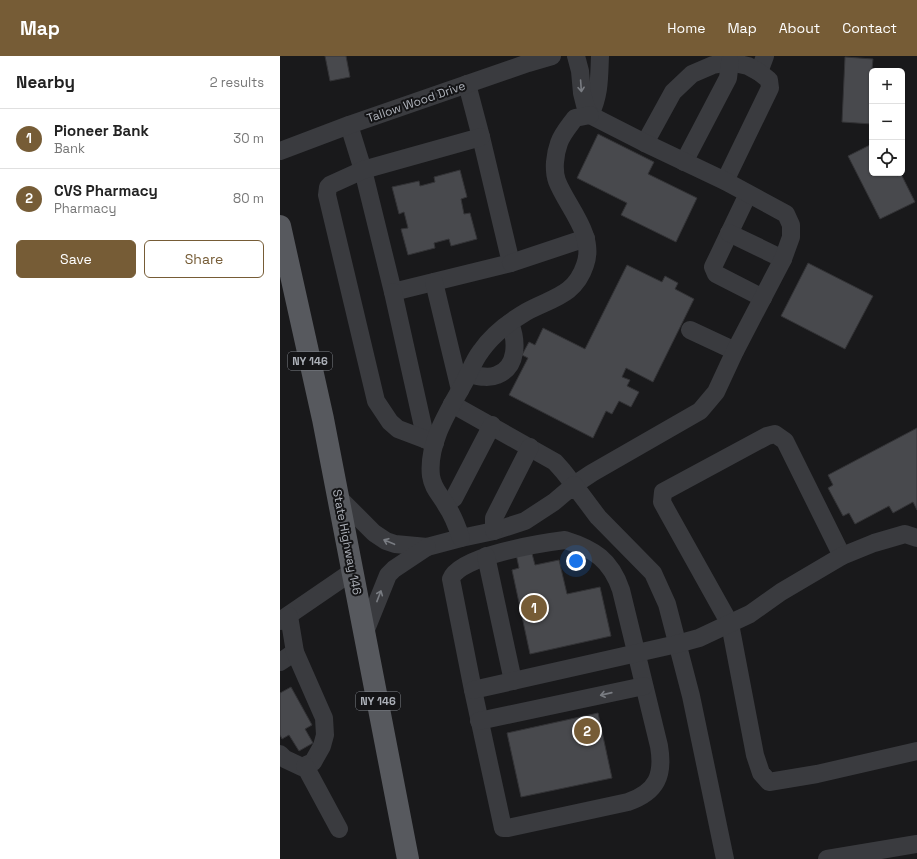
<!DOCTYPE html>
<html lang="en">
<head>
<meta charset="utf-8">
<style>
	:root { --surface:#fff; --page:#f6f6f6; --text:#222; --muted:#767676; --line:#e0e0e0; --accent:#765c36 }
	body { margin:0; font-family:"Space Grotesk",sans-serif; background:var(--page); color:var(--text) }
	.controls { position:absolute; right:12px; top:12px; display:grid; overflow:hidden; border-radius:6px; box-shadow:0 1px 3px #0004 }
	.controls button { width:36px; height:36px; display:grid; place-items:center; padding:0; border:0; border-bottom:1px solid var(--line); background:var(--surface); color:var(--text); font:20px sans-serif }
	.you { position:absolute; left:296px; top:505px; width:14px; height:14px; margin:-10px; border:3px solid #fff; border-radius:50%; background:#1a73e8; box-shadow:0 0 0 6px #1a73e833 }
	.badge { display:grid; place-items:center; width:26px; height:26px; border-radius:50%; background:var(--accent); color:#fff; font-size:13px; font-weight:700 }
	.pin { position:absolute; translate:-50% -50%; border:2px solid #fff; box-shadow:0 1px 4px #0006 }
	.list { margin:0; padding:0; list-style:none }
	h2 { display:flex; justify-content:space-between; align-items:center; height:52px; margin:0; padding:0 16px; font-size:17px }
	h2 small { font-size:13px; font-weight:400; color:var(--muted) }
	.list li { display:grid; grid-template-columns:26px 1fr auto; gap:12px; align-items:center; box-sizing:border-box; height:60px; padding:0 16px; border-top:1px solid var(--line) }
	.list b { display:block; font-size:15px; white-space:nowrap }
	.list p { margin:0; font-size:13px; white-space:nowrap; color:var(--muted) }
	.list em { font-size:13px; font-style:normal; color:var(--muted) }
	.actions { display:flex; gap:8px; padding:12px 16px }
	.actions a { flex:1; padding:9px 0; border:1px solid var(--accent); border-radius:6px; text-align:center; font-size:14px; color:var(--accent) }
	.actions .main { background:var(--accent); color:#fff }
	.icon { flex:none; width:22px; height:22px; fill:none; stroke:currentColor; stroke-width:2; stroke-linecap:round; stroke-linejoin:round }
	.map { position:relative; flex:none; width:637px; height:803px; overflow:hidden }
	header { display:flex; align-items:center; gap:24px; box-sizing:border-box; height:56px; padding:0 20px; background:var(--accent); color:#fff }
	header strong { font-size:19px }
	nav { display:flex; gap:22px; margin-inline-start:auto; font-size:14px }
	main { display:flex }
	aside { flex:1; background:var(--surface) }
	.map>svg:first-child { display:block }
</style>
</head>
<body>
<header>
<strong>Map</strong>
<nav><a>Home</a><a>Map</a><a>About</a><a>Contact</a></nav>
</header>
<main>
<aside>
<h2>Nearby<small>2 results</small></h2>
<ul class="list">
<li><span class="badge">1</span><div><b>Pioneer Bank</b><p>Bank</p></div><em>30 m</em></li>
<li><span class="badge">2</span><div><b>CVS Pharmacy</b><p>Pharmacy</p></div><em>80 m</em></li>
</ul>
<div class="actions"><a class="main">Save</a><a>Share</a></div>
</aside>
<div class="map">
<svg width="637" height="803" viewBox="0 0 637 803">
	<rect width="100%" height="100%" fill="#19191b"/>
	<!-- building -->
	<g fill="#48494d" stroke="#333336">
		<path d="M45 0H66L70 21 50 25Z"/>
		<path d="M565 1 593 3 592 13H599V15H592V68L562 66Z"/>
		<path d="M318 78 374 106 368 118 417 142 396 186 341 159 347 147 297 122Z"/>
		<path d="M592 88V117H615L617 120 621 118 635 146 600 163 568 100Z"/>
		<path d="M180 114 187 141 181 143 184 158 190 157 197 183 171 190 169 183 154 187 155 192 128 199 121 173 128 172 124 156 119 158 112 131 139 125 140 130 155 126 154 121Z"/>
		<path d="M528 207 593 240 565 293 501 260Z"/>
		<path d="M347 209 382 226 385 220 398 227 395 233 414 243 373 326 346 312 342 321 350 324 347 330 359 336 351 351 339 345 332 358 326 355 313 382 229 339 248 302 242 299 249 286 255 289 263 272 305 293Z"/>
		<path d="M637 372V454L633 446 613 457 609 450 575 468 569 457 563 460 548 432 553 429 548 419Z"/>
		<path d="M250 490 255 509 279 504 287 538 320 531 331 580 250 598 232 514 239 512 235 493Z"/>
		<path d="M11 631 32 669 25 673 33 687 19 695 9 679 2 683 0 679V637Z"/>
		<path d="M318 657 332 722 241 741 227 677Z"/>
	</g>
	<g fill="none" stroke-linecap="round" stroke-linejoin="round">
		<!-- minor -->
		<g stroke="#3a3b3f" stroke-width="18">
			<path d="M479 16 485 0"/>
			<path d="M310 59C320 38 319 22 320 0"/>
			<path d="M69 69 83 114 113 236 231 207 201 81 187 28"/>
			<path d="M365 87 393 36 412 18 433 9 450 6 468 10 479 16 489 24 490 32 445 125"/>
			<path d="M0 95 69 69 248 7 272 0"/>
			<path d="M404 106 448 22 450 6"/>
			<path d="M468 138 433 211 436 218 483 242"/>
			<path d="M449 177 503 203"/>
			<path d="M231 207 306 182"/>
			<path d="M154 226 180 334"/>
			<path d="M113 236 146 384"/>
			<path d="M410 274 455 295"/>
			<path d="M189 318C198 320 208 323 217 319 238 311 237 285 230 267"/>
			<path d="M172 348 275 406 283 415 294 429 312 417 420 355 436 336 455 295 503 203 511 181V169L506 158 445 125 365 87 310 59 305 49 302 37 300 15 296 0"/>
			<path d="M155 387 118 373 110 366 96 345 47 139 48 131 50 129 83 114 201 81"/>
			<path d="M58 441 94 477 106 485 115 488 147 491 181 482 214 475 245 465 274 446 294 429 318 461 373 517 387 548 411 640 445 803"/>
			<path d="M166 448 174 442 212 369"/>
			<path d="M214 475V462L250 391"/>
			<path d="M181 482C177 470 173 459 166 449 160 438 153 433 151 420 147 386 170 353 185 325 190 315 194 304 201 295 212 279 229 266 246 256 271 242 295 240 305 209 316 179 287 151 277 125 273 114 275 98 279 87 282 78 290 69 295 62L310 59"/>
			<path d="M285 484C314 493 331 504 341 534L379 690C384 719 377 736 348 746L228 772H223L193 634 171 523C179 500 261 487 285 484Z"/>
			<path d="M206 500 233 625"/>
			<path d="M562 500 505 385 495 378 487 380 383 436 382 446 388 457 450 568 475 699 481 717 489 726 537 718 637 695"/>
			<path d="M0 565 73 515"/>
			<path d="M85 576 108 519 114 513 147 491"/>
			<path d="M0 606 15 596"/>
			<path d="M193 634 397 588 419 582 470 558 501 536 562 500 594 487 625 478 637 482"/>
			<path d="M199 665 364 630"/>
			<path d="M0 698 5 703 22 711 33 706 42 690 45 679 44 662 15 596 9 560"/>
			<path d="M25 710 59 773"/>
			<path d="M547 803 637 788"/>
		</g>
		<!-- major -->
		<path stroke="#57595e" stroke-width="22" d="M0 170 43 363 128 803"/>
	</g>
	<!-- one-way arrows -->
	<defs><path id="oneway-shaft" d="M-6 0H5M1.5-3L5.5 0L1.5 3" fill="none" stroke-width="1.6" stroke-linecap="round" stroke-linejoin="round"/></defs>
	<g stroke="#797c82">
		<use href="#oneway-shaft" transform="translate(301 30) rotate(86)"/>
		<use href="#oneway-shaft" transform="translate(109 486) rotate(-157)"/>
		<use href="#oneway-shaft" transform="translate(99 540) rotate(-69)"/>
		<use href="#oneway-shaft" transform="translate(326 638) rotate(167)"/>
	</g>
	<g text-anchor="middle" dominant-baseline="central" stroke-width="4" stroke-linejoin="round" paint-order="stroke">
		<!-- shield labels -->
		<g fill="#141416" stroke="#7f8288" stroke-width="1">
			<rect x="8" y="296" width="44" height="18" rx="3"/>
			<rect x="76" y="636" width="44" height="18" rx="3"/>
		</g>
		<g font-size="11" font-weight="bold" fill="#adb1b9">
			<text x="30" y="305">NY 146</text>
			<text x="98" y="645">NY 146</text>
		</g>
		<!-- street labels -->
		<g font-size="12" fill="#adb1b9" stroke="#141416">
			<text transform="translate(136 46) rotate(-19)">Tallow Wood Drive</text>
			<text transform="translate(67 486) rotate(79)">State Highway 146</text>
		</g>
	</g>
</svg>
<div class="controls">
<button>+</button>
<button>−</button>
<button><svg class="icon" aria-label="locate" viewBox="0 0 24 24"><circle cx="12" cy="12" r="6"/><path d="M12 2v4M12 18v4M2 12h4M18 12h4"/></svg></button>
</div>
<div class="you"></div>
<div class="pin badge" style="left:254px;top:552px">1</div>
<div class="pin badge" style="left:307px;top:675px">2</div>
</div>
</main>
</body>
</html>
